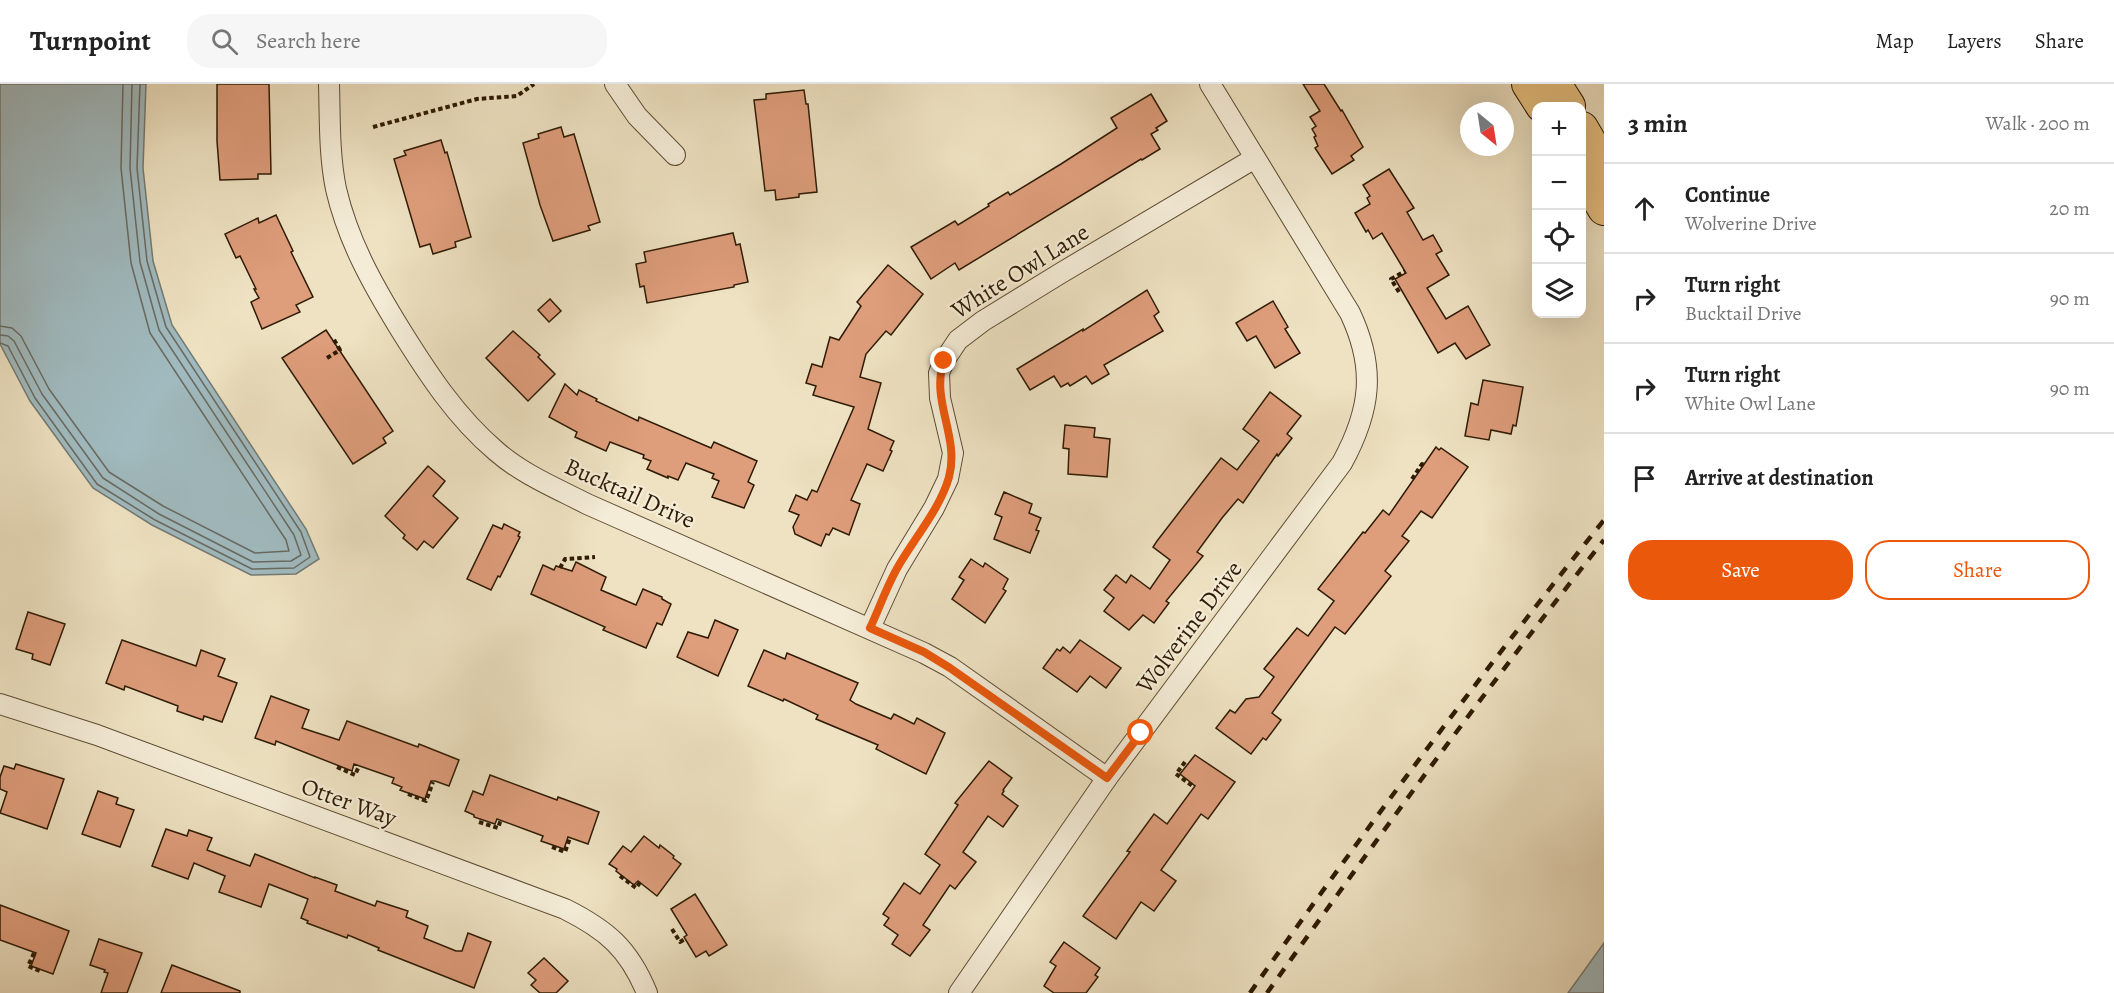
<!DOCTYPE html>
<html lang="en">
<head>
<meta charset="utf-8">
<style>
	:root { --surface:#fff; --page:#f6f6f6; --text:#222; --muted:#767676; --line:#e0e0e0; --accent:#ea580c }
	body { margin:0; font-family:Alegreya,serif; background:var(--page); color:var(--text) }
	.controls { position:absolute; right:18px; top:18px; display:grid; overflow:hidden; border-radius:12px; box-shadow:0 6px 24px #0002 }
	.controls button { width:54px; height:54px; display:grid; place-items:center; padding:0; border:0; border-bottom:2px solid var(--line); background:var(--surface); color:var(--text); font:30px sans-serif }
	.compass { position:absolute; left:1460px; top:18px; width:54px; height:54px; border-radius:50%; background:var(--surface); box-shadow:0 6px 24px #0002; rotate:150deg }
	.stop { position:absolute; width:18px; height:18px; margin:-14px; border:4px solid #ea580c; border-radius:50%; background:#fff }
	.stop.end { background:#ea580c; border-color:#fff; box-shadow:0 2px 6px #0008 }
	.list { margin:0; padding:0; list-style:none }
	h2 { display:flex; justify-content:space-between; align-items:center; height:78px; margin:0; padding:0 24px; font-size:26px }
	h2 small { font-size:20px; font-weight:400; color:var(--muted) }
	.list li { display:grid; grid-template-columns:39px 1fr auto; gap:18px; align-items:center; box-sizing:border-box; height:90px; padding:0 24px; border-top:2px solid var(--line) }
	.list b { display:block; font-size:22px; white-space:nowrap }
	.list p { margin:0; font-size:20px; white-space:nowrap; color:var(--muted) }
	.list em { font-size:20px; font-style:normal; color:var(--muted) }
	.actions { display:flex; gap:12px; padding:18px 24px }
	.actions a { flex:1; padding:14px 0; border:2px solid var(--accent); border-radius:24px; text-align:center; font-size:21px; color:var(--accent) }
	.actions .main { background:var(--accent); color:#fff }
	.icon { flex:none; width:33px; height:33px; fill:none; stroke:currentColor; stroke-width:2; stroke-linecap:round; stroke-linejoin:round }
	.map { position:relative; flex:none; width:1604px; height:909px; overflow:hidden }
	header { display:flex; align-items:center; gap:36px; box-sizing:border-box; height:84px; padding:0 30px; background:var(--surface); border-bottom:2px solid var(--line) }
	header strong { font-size:28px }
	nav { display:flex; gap:33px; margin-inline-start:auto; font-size:21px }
	.search { width:420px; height:54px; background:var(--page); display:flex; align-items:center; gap:15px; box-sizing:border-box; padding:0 21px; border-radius:24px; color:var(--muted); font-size:22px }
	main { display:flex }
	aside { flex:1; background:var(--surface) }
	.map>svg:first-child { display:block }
</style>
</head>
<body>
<header>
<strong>Turnpoint</strong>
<div class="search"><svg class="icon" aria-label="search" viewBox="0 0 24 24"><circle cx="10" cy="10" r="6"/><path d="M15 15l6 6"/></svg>Search here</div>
<nav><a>Map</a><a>Layers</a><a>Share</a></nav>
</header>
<main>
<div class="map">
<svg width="1604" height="909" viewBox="0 0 1604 909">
	<rect width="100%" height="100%" fill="#eee2c2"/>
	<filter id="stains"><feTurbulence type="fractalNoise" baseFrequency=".00333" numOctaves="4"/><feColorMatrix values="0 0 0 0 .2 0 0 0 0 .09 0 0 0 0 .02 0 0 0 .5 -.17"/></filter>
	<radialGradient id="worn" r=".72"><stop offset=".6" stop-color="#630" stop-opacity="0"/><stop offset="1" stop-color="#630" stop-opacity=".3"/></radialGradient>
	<!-- water -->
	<g fill="#a0babf" stroke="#737a74" stroke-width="1.5">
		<path d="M0 0H146L143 84 153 177 172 241 306 445 319 475 296 490 251 491 152 441 93 404 30 317 0 260Z"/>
		<path d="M1604 859V909H1568Z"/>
	</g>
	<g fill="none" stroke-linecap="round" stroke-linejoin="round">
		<!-- shore -->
		<g stroke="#686a62" stroke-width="1.5">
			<path d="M0 242 12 244 21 252 49 305 109 388 163 422 255 469 289 467 286 456 150 249 131 179 121 84 123 0"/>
			<path d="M0 251 8 252 14 257 42 310 103 394 159 430 253 478 291 477 301 471 294 451 159 246 140 178 130 84 132 0"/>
			<path d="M0 259 8 262 35 314 97 400 155 436 252 485 294 484 310 473 301 448 166 243 147 177 137 84 140 0"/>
		</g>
	</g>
	<!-- building -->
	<g fill="#de9d7b" stroke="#2f1b04" stroke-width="1.5">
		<path d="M217 0H269L271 90H258V95L220 96 217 57Z"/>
		<path d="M1303 0H1324L1341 27 1342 26 1363 63 1351 72 1354 76 1332 90 1315 64 1318 62 1314 53 1316 52 1312 45 1316 42 1310 33 1320 27Z"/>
		<path d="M804 6 806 20H808L817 108 799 110V113L776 116 775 106 765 107 754 16 766 15V10Z"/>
		<path d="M1151 10 1167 37 1156 44 1158 46 1151 50 1160 65 1142 76 1141 75 959 186 955 179 931 195 911 163 955 137 958 141 989 122 988 120 1008 108 1010 111 1061 80 1117 44 1111 34Z"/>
		<path d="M561 43 564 53 574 50 600 138 588 142 590 146 553 157 540 121 523 59 539 54 538 50Z"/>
		<path d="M441 56 445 69 447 68 471 153 455 158 456 163 433 170 430 160 420 163 394 75 406 71 404 67Z"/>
		<path d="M1389 85 1414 124 1407 128 1423 156 1433 151 1442 167 1436 170 1449 191 1427 204 1446 235 1468 222 1490 261 1466 275 1455 259 1438 269 1395 195 1406 189 1382 149 1373 155 1368 146 1366 148 1355 129 1370 120 1367 114 1370 112 1363 101Z"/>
		<path d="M276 131 293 167 291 168 313 213 296 221 300 228 262 245 251 218 259 214 254 205H256L240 172 236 174 225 150 258 134 259 139Z"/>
		<path d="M733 149 736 161 740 160 748 198 734 201V203L647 219 644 202 640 203 636 180 646 178 644 168Z"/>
		<path d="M888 181 923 210 891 251 886 247 866 270 860 293 881 299 868 345 894 357 890 366 892 367 883 387 867 380 851 416 860 420 849 451 833 444 829 451 826 450 821 462 795 450 793 443 799 431 789 427 796 411 807 416 812 406 817 408 854 323 813 311 816 302 806 299 812 280 822 283 830 253 839 256 861 222 857 218Z"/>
		<path d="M1147 206 1159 228 1154 232 1163 247 1104 281 1109 290 1092 300 1086 292 1070 302 1068 299 1061 303 1054 292 1030 306 1017 285 1083 245V247Z"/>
		<path d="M550 215 561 227 549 238 538 226Z"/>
		<path d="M1273 217 1288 243 1285 245 1300 269 1275 284 1256 252 1247 257 1236 239Z"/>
		<path d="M326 246 393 347 383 354 386 359 353 380 282 274Z"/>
		<path d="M513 247 540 271 538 273 555 290 528 317 486 274Z"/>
		<path d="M1483 296 1523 303 1516 342 1513 341 1511 350 1491 346 1489 356 1465 352 1471 319 1478 321Z"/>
		<path d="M565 300 577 311 579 306 597 315 596 317 638 337 639 333 711 364 714 358 757 377 748 398 754 401 744 424 712 413 719 397 712 394 714 390 686 379 678 396 668 392V394L647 385 651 377 643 374 644 371 610 358 606 367 575 353 577 348 549 333Z"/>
		<path d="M1270 308 1301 332 1287 350 1292 354 1278 372 1277 370 1243 419 1238 415 1222 434 1197 468 1203 472 1166 517 1169 519 1154 539 1143 531 1129 546 1104 527 1114 514 1104 506 1116 491 1126 499 1131 491 1150 505 1170 476 1153 463 1157 457 1221 374 1237 386 1259 357 1243 345Z"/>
		<path d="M1065 341 1095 344 1094 353 1110 355 1107 393 1068 390 1069 365 1063 364Z"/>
		<path d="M1436 363 1439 366 1441 364 1468 383 1432 434 1421 427 1402 452 1409 457 1385 487 1391 492 1345 550 1335 543 1272 629 1281 636 1266 656 1263 654 1251 670 1216 644 1230 626 1235 629 1246 615 1259 613 1274 593 1264 585 1297 544 1308 552 1334 517 1318 505 1363 448 1365 449 1383 426 1389 431Z"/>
		<path d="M428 382 445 397 433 412 458 434 433 464 424 457 417 466 403 454 405 451 385 432Z"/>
		<path d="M1004 408 1032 420 1029 429 1041 434 1036 446 1039 447 1030 469 994 455 1002 433 995 430Z"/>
		<path d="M504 440 520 448 518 452 520 453 500 493 498 492 491 506 467 495 493 441 502 445Z"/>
		<path d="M971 475 983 483 985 479 1008 495 1003 505 1006 507 985 539 952 515 964 496 959 493Z"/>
		<path d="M576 478 606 493 601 506 636 521 643 505 662 513V515L671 520 662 541 657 539 646 564 603 546 605 543 531 510 543 481 554 486 556 482 572 487Z"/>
		<path d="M28 528 65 540 50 581 32 575 33 570 16 565Z"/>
		<path d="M715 536 738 546 718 592 677 573 688 548 708 554Z"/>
		<path d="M122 556 196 582 201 566 225 575 218 592 237 599 222 638 204 632 203 636 177 627 178 622 125 602 124 606 106 599Z"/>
		<path d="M1080 556 1121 584 1106 604 1090 592 1077 608 1043 584 1057 565 1060 567 1063 563 1070 569Z"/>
		<path d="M764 566 785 575 787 569 858 599 850 616 856 620 891 635 894 630 914 640 917 634 945 649 926 690 876 665 878 661 816 635 818 631 784 615 783 617 748 602Z"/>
		<path d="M271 612 309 626 302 644 339 656 347 637 418 663 419 660 459 676 449 702 435 697H431L425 715 400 706 402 703 392 699 394 694 354 680 352 687 276 657 275 661 255 654Z"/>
		<path d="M1195 671 1235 698 1208 735 1201 730 1161 786 1176 797 1154 827 1141 818 1116 855 1083 832 1130 768 1127 767 1154 730 1167 740 1195 702 1180 690Z"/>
		<path d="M989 677 1012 694 1003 706 1004 707 1002 710 1018 722 1003 743 988 732 963 768 976 778 955 805 950 801 923 841 930 846 910 872 892 860 898 851 884 841 889 834 883 830 904 799 920 810 940 781 925 770 958 721 955 719Z"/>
		<path d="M16 680 64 695 47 745 0 729 7 708 0 705V693L4 682 14 685Z"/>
		<path d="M490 691 557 716 558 713 599 728 588 760 568 753 564 765 541 757 543 752 497 735 495 740 474 733V731L465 727 473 707 483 711Z"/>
		<path d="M98 707 118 714 116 720 134 726 120 763 82 750Z"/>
		<path d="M166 745 187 752 189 746 212 754 207 766 250 782 255 770 315 794V793L337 801 335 807 375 822 377 817 408 827 406 833 428 842 424 854 456 867H462L468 849 491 858 474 904 378 866 379 864 348 851 347 854 307 839 308 837 301 834 308 815 269 800 261 823 219 808 225 792 194 779 188 795 152 782Z"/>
		<path d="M644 752 659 764 660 761 674 772 673 774 681 780 657 812 638 797 634 801 616 787 617 785 609 780 623 762 631 768Z"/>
		<path d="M695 810 727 861 709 872 706 867 696 873 684 853 687 851 671 825Z"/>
		<path d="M0 821 69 847 53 890 31 882 36 869 0 856Z"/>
		<path d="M99 855 142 869 127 909H101L108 889 104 888 105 886 90 881Z"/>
		<path d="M1064 858 1100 884 1095 891 1098 893 1086 909H1054L1044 902 1056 882 1050 878Z"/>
		<path d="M544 874 568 897 556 909H540L531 901 536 896 528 889Z"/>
		<path d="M172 881 240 907V909H161Z"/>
	</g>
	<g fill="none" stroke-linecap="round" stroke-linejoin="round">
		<defs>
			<g id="street">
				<path d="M329 0C330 35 329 71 336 105 348 157 373 201 400 245 428 290 456 333 496 367 522 390 556 404 587 420L924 569 950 583 1107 694"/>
				<path d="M615 0 637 32 675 71"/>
				<path d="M870 544 897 485 934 424 948 395 953 369 940 314 939 289 944 277 958 256 983 237 1061 189 1255 74"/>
				<path d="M0 620 97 651 565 825C607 846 629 865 647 909"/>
				<path d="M959 909 1107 694 1342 379C1371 326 1376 284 1350 229L1210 0"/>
			</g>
			<g id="primary">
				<path d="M1528 0 1542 22"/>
				<path d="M1555 0 1569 22"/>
				<path d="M1582 44 1604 82"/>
				<path d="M1582 88 1604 125"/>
			</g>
		</defs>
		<!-- street casing -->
		<use href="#street" stroke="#5f4d34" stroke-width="22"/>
		<!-- primary casing -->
		<use href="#primary" stroke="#2f1b04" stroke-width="34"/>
		<!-- path -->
		<g stroke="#2f1b04" stroke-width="4" stroke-dasharray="4.5 3" stroke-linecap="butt">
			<path d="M373 43 477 15 517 12 534 0"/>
			<path d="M1399 208 1391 195 1405 187"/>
			<path d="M327 274 340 266 333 254"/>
			<path d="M1412 395 1422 380 1424 381"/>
			<path d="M560 484 565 475 595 473"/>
			<path d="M1185 678 1176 690 1194 703"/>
			<path d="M337 683 355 691 359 682"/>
			<path d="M408 710 426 717 433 698"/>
			<path d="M479 738 498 744 501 735"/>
			<path d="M552 763 565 768 570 754"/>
			<path d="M620 792 636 804 641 797"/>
			<path d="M672 845 680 858 685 855"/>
			<path d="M34 869 28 882 42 888"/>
		</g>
		<!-- street -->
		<use href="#street" stroke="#f4ecd7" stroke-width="20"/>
		<!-- primary -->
		<use href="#primary" stroke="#e7c181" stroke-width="32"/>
		<!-- rail -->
		<g stroke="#2f1b04" stroke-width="4.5" stroke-dasharray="10 10" stroke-linecap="butt">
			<path d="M1250 909C1363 748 1481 590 1604 436"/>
			<path d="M1267 909C1376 756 1487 603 1604 456"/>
		</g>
	</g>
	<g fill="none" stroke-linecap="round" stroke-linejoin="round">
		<!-- route -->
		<path stroke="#ea580c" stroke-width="8" d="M944 277C930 316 960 353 949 393 941 423 914 455 899 481 887 501 880 523 870 544L924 568 950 584 1107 694 1141 649"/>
	</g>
	<g text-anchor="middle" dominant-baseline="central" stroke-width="4.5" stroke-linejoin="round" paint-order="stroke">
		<!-- street labels -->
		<g font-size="24" fill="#2f1b04" stroke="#f4ecd7">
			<text transform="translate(1020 187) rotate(-32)">White Owl Lane</text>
			<text transform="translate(630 409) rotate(24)">Bucktail Drive</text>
			<text transform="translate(1189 543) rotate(-53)">Wolverine Drive</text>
			<text transform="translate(349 718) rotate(20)">Otter Way</text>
		</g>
	</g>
	<rect width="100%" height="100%" filter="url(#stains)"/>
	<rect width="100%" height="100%" fill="url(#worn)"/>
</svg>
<div class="controls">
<button>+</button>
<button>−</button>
<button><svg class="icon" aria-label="locate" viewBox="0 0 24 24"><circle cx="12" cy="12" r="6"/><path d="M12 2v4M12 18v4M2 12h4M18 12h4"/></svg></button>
<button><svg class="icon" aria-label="layers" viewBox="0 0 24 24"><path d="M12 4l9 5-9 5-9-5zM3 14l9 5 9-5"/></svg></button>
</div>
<svg class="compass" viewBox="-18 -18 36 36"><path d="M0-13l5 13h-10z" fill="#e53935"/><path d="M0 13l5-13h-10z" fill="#767676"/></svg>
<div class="stop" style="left:1141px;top:649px"></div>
<div class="stop end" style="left:944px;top:277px"></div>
</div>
<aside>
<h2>3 min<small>Walk · 200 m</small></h2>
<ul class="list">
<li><svg class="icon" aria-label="ahead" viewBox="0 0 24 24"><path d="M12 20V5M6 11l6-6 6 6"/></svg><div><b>Continue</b><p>Wolverine Drive</p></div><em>20 m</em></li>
<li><svg class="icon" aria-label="right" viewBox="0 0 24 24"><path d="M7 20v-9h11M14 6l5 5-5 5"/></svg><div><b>Turn right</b><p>Bucktail Drive</p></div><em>90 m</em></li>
<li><svg class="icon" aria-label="right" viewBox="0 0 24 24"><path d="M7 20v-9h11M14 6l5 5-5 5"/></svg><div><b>Turn right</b><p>White Owl Lane</p></div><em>90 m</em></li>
<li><svg class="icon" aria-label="arrive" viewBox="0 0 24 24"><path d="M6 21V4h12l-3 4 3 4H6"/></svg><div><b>Arrive at destination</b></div></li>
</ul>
<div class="actions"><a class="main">Save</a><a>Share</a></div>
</aside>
</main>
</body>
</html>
